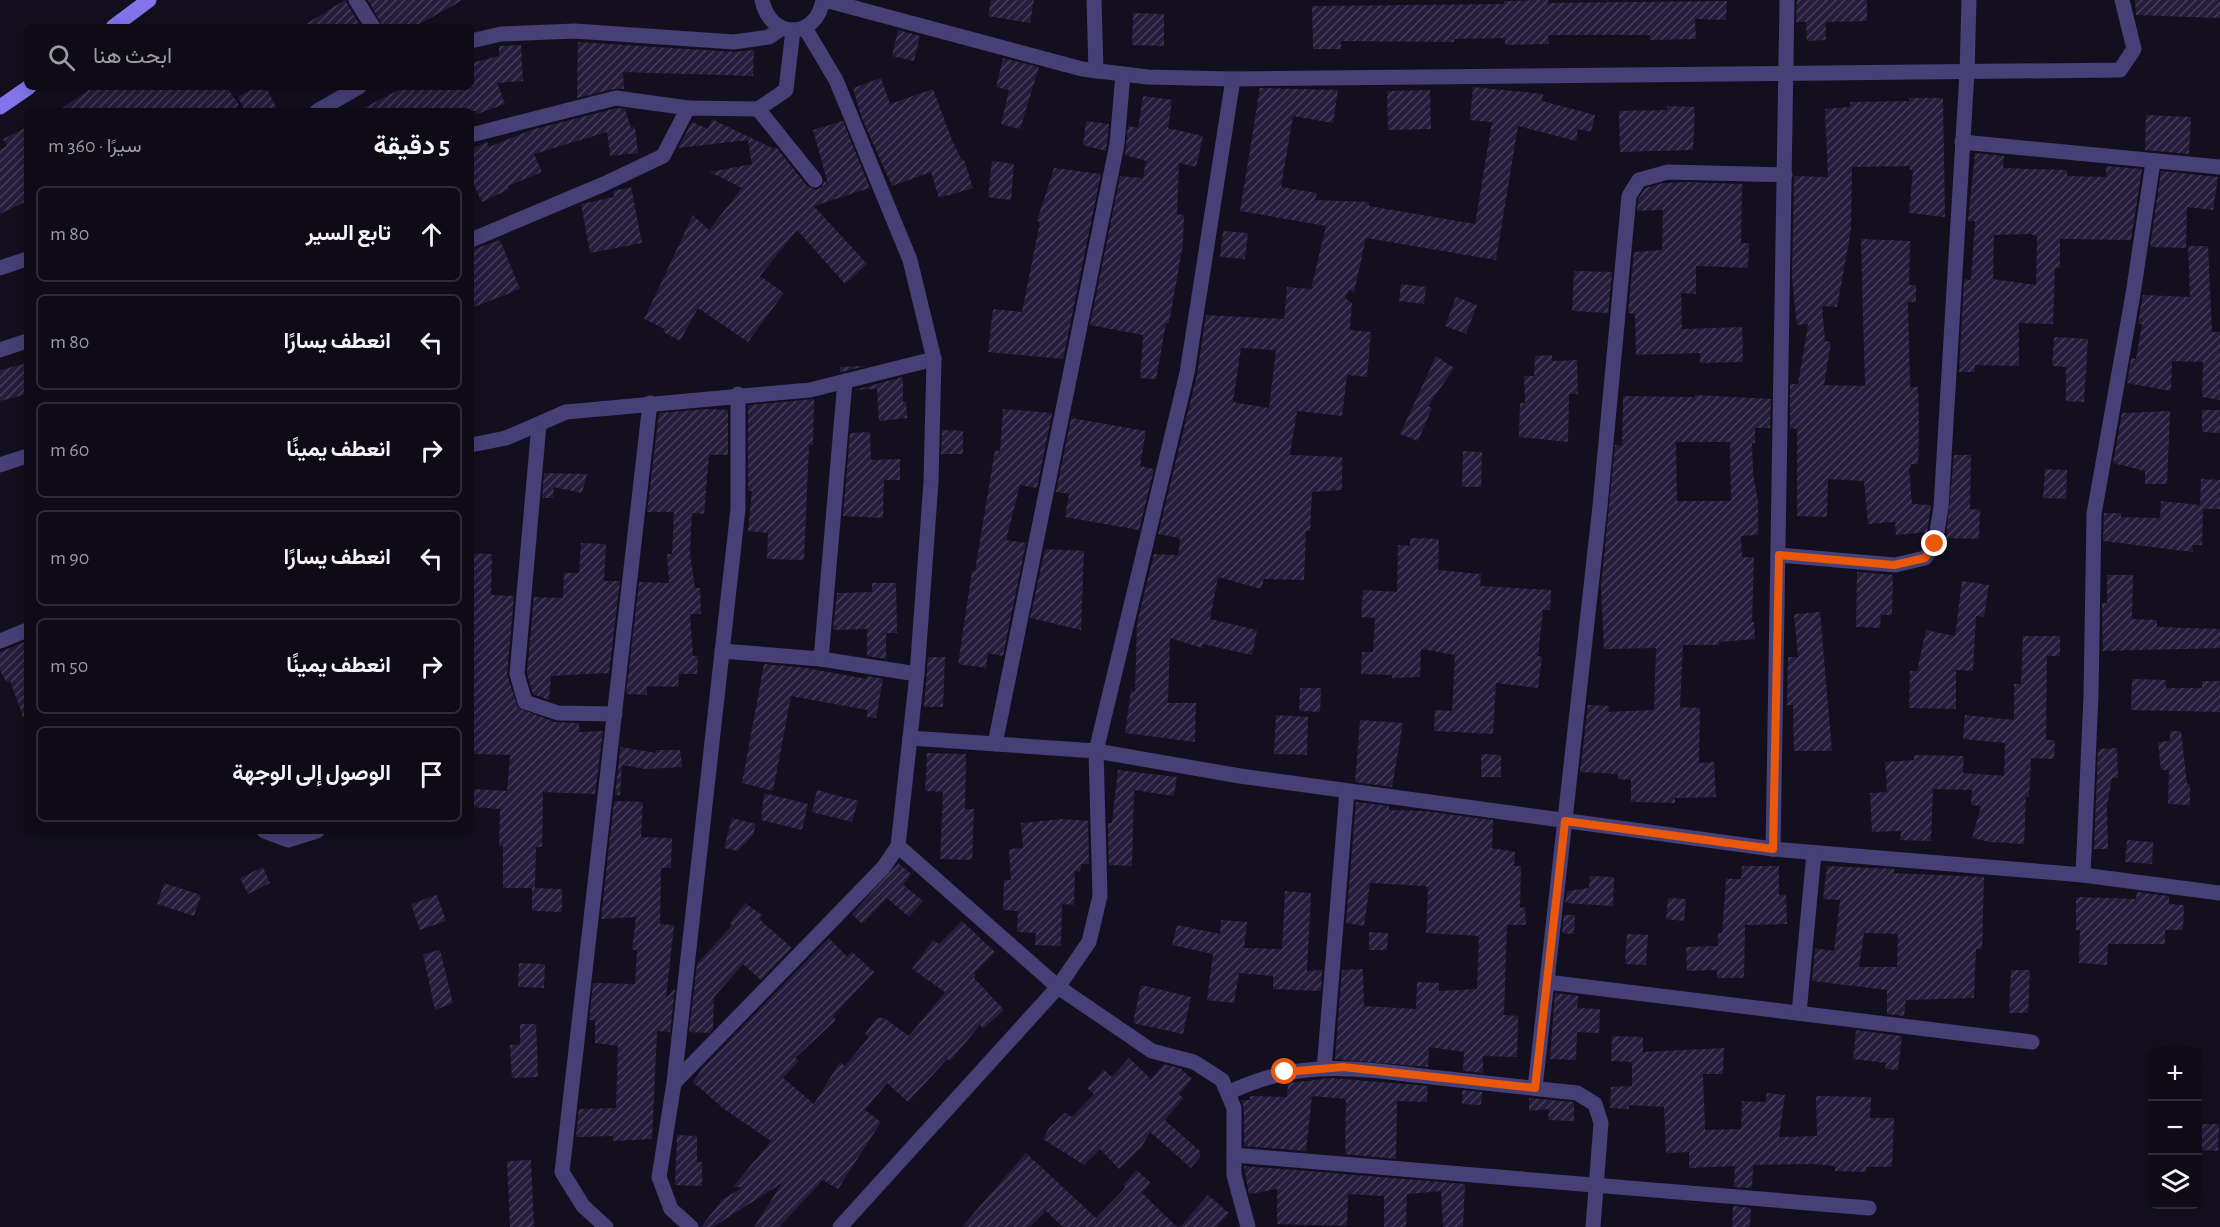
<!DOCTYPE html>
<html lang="ar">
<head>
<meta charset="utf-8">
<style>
	:root { --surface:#0e0b16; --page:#17141f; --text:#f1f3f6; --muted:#9b9ba1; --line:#2e2b35 }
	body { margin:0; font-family:"Alegreya Sans",Vazirmatn,sans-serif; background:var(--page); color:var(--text); direction:rtl }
	.controls { position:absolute; right:18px; bottom:18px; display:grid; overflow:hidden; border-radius:9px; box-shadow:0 3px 15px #0003 }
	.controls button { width:54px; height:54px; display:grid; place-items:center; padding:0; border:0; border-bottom:2px solid var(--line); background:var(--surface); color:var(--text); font:30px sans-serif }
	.stop { position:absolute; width:18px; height:18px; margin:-14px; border:4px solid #ea580c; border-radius:50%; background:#fff }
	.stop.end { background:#ea580c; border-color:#fff; box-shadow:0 2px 6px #0008 }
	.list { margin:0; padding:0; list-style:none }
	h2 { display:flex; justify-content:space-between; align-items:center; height:78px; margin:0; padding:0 24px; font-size:26px }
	h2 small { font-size:20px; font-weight:400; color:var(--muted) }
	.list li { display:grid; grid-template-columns:39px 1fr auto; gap:18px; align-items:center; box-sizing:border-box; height:96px; margin:0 12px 12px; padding:0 12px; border:2px solid var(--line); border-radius:9px }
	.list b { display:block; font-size:22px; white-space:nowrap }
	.list em { font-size:20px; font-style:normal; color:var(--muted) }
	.icon { flex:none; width:33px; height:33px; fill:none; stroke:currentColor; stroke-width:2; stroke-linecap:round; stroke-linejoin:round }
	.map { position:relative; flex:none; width:2220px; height:1227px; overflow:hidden; direction:ltr }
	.search { position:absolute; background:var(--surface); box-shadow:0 3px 15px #0003; left:24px; top:24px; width:450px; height:66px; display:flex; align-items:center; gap:15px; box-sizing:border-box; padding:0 21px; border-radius:9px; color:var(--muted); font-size:22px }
	.panel { position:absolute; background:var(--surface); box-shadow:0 3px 15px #0003; left:24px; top:108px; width:450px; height:726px; border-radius:9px; direction:rtl }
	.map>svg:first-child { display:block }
</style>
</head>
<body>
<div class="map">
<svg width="2220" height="1227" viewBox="0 0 2220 1227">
	<defs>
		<pattern id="building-hatch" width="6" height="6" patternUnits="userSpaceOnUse" patternTransform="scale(1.5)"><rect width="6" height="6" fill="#261d3c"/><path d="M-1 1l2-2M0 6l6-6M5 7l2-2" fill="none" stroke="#453d59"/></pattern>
	</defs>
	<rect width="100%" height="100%" fill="#130f1e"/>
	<!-- building -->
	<g fill="url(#building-hatch)" fill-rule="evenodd">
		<path d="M345 0 361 27H301Z"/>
		<path d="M368 0H463L414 27H383Z"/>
		<path d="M991 0H1034L1030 23 988 16Z"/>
		<path d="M1541 0H1548V3L1727 1 1726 20 1695 19 1696 39 1650 40V35H1548L1549 44 1505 45V38L1454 39V42L1341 41V49H1313L1312 6 1504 4V1Z"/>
		<path d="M1797 0H1867V21L1826 22V40L1807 41 1806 22H1796Z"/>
		<path d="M2135 0H2220V18L2136 15Z"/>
		<path d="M1133 13 1164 14V46L1132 45Z"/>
		<path d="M898 30 920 36 914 61 892 56Z"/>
		<path d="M578 42 734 52 754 50 753 76 623 72 624 89H614L577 98Z"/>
		<path d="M521 45 523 81 497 83 505 104 477 114 476 111H358L404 87H471V63L499 56V46Z"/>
		<path d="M1003 58 1039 67 1020 129 1001 124 1009 90 996 87Z"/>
		<path d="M881 78 890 104 933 89 952 140 962 161 964 160 973 188 939 198 931 172 892 186 861 116 853 88Z"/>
		<path d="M93 87H227L239 105 230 111H58Z"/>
		<path d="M256 87H266L278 111H245L238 97Z"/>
		<path d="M1473 87 1543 94 1542 101 1595 115 1591 132 1578 129 1576 141 1518 126 1496 260 1366 238 1354 292 1349 290 1345 298 1352 303 1350 330 1371 332 1367 377 1347 375 1342 416 1297 411 1290 455 1342 457V490L1312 492 1310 531H1306L1304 580 1264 579 1261 589 1218 577 1210 619 1257 630 1252 655 1203 644 1202 648 1170 638 1168 703H1196L1195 742 1125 733 1131 691 1135 692 1137 623 1154 554 1178 555 1180 538 1158 534 1197 375 1206 315 1284 319 1287 287 1311 289 1326 226 1240 211 1260 88 1338 90 1333 123 1293 116 1281 187 1317 193 1315 200 1369 202V206L1475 224 1492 122 1470 120ZM1241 348 1276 350 1269 408 1233 402Z"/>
		<path d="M1430 90 1431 129 1388 130 1387 91Z"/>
		<path d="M1143 96 1172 100 1168 128 1203 136 1196 167 1179 163 1177 214 1184 215 1183 244 1169 323H1166L1156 379 1140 378 1143 335 1090 325 1120 176 1143 178 1146 161 1125 155 1128 126 1138 128Z"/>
		<path d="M1909 98H1943L1945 217 1909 213 1913 170H1910V166L1852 167 1851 230 1837 307 1822 306 1825 341 1831 342 1824 385 1865 386 1861 239 1910 241 1909 285H1916V302H1908L1910 387H1918L1919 418 1918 464H1911L1909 469 1912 504 1931 505 1927 532 1896 535 1895 522 1868 524 1864 481 1828 479 1827 517 1797 516V429L1790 428V384H1798L1808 324 1797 325 1792 279 1794 179 1795 176 1828 177 1825 109 1850 107V102L1909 101Z"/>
		<path d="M1667 106 1695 107 1693 150 1620 152 1619 111 1667 110Z"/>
		<path d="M617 108 625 109 631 128 635 127 638 153 610 156 607 132 534 154 542 172 508 186 509 189 482 202 471 179V149L487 142 489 147 531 130Z"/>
		<path d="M2146 115 2191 117 2189 154 2145 150Z"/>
		<path d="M712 119 774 149 776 147 807 186 816 190 822 187 824 181 828 184 813 130 843 121 870 188 814 206 867 264 845 284 797 230 760 276 784 293 748 342 698 308 680 341 663 332 665 329 644 319 693 215 709 230 742 188 710 172 752 164 748 140 678 148 692 122 708 129Z"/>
		<path d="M1086 121 1109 124 1106 151 1083 145Z"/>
		<path d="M27 127V201L0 214V149L7 146 3 139Z"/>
		<path d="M1975 153 2004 156 2003 168 2067 170V176L2106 177V166L2142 169 2131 240 2060 239V268H2055L2053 324 2019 323V366L1975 365V372H1959L1964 279 1971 280 1975 221H1968ZM2030 234 2037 236 2036 285 1993 279 1994 235Z"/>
		<path d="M992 161 1014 164 1011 200 988 197Z"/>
		<path d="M1054 168 1101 174 1063 359 988 352 993 309 1022 312 1040 222 1037 221Z"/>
		<path d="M2161 171 2218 177 2213 210 2187 207 2186 248 2150 247Z"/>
		<path d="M1686 182 1742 184 1741 243H1749L1748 268 1696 266V294L1681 293 1682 329 1742 327 1743 362 1700 363V353L1636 355 1635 314 1628 313 1634 252 1662 250 1663 210 1637 211 1638 199 1645 188 1663 183Z"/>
		<path d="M631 187 642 243 590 253 581 204 614 197 613 191Z"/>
		<path d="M1223 231 1248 233 1245 259 1220 257Z"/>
		<path d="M500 240 520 289 471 308V250Z"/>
		<path d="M2188 246H2208L2212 332H2220V400L2202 397 2203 362 2172 361 2171 391 2127 383 2131 358 2136 359 2142 324H2138L2143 295 2190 297Z"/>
		<path d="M1574 271 1612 272 1608 313 1572 311Z"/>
		<path d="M1401 284 1426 287 1424 304 1399 301Z"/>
		<path d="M1456 297 1477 305 1466 334 1445 326Z"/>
		<path d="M2054 337 2088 339 2084 402 2066 401V367L2052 366Z"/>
		<path d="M1552 355V361L1577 360 1578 394H1569L1568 442 1519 437 1520 403H1525L1524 376H1534L1535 356Z"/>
		<path d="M1436 356 1454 368 1428 406 1432 408 1418 441 1400 434Z"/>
		<path d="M27 363V394L0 401V370Z"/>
		<path d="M866 366 841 372 840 373V367Z"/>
		<path d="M903 377V402H906L907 418 879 421 877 389 854 390Z"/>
		<path d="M1695 395 1771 399 1770 428H1755V443H1752L1753 472 1758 502V535L1741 536 1742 557H1754L1752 622H1754L1755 639 1719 642V645H1683L1680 707 1700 708 1699 763 1714 762 1716 797 1675 798V803L1631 802V780L1618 779V774L1580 772 1588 705 1609 706 1608 712 1654 710 1656 648 1604 649 1601 587 1615 445 1622 446 1623 396 1695 397ZM1676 442H1730L1731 501H1677Z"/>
		<path d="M814 399 813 445H809L804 560 767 559 768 533 748 531 752 491H748V405Z"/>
		<path d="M708 409 728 410V455H709L704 514 692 513 690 553 695 588H700L701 614H690L693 656H698L697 674H679L678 687 647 686V695L626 694 639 582 669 583 667 554H672L674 512H647L659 413Z"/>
		<path d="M1003 409 1052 413 1037 488 1020 485 1006 540 1026 543 1003 656 988 653 986 668 958 664 972 571H975L995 450 1000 451Z"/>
		<path d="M2202 410H2220V433L2202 432Z"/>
		<path d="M2170 411 2167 484H2145V471L2113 463 2122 413Z"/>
		<path d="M1071 418 1146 431 1140 466 1154 469 1139 530 1065 517 1069 494 1056 492Z"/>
		<path d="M942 430 963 431V454H941Z"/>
		<path d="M870 432 871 460 900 459V480H884L883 518 843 516 850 433Z"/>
		<path d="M1463 451 1482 452 1481 487H1462Z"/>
		<path d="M1954 455H1971L1970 509 1980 510 1979 539 1946 538Z"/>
		<path d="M2045 469 2067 470 2066 499 2043 498Z"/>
		<path d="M544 473 587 474 582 493 554 487 553 498H542Z"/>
		<path d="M2201 479 2220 480V509H2203L2202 545H2192L2193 552 2103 541 2104 513H2121V517L2160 518 2161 501 2200 505Z"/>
		<path d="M1410 538 1439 539 1438 570 1481 574 1480 586 1551 590 1550 610H1543L1538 656 1542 657 1538 688 1496 683 1493 734 1434 731 1435 710 1452 711 1455 655 1421 649 1420 677 1392 678V675L1361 674 1362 652H1373L1375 618 1361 617 1363 590 1397 592 1398 545 1410 546Z"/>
		<path d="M581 543 606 544 604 581H620L609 673 551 676 549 700 533 694 527 673 534 597 563 598 564 573H579Z"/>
		<path d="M1045 549 1084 551 1081 630 1030 618Z"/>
		<path d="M471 553 492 554 491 595 514 596 507 674 518 708 555 722 579 723V732L603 731 595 794 543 792 542 847H536L535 888H503V846H499L500 809 471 807V789L507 791 510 755 471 754Z"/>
		<path d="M1857 572 1893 575 1892 615H1881L1880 628 1856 627Z"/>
		<path d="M2107 575H2133L2132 619 2157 620V627L2220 629V648L2103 651 2102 603H2107Z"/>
		<path d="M1962 581 1989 585 1984 617 1976 616 1973 671 1956 670V709L1909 708 1910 671H1917L1926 630 1955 636Z"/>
		<path d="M872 583H896L897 633H886V659L867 656V629L833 630 837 593 872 592Z"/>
		<path d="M1820 612 1832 751H1794L1793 705H1787L1788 657H1798L1794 614Z"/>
		<path d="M2023 636H2060V656H2047L2046 740H2055L2054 759 2031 758 2029 797H2026L2024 844 1990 842 1972 838 1981 806 1971 805 1972 790 1933 789 1931 841 1900 840 1901 831 1872 832 1870 793 1887 792 1885 762 1914 760V755L1964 756 1963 773 2004 776 2005 743 1963 739 1965 715 2014 720V684H2021Z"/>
		<path d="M27 641V722H25L10 681 6 682 0 670V652Z"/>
		<path d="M928 657H945L943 707H924Z"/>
		<path d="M764 664 806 668 867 679V676L883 679 876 718 867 717V710L791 696 773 791 742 783Z"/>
		<path d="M2132 679 2166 680V688H2202V681H2220V712L2131 710Z"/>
		<path d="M1300 688H1321L1320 712 1299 711Z"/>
		<path d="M1276 715 1308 717 1307 755 1274 754Z"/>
		<path d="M1360 720 1403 723 1392 787 1355 782Z"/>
		<path d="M2170 731H2181L2187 784H2190V805L2168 804 2169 770H2161L2158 742 2170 741Z"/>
		<path d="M622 736 621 747 656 753V750H680L682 767 646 769 622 765 620 795H615Z"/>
		<path d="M2117 748 2118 778H2112L2107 805 2108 849H2094L2098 749Z"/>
		<path d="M927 753 966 754 965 809H974L972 860 940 859 943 792 925 791Z"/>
		<path d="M1481 754 1501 755V777H1481Z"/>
		<path d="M1118 770 1177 777 1174 796 1134 790 1132 866 1109 865 1108 823H1112Z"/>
		<path d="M817 790 858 801 852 822 812 812Z"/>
		<path d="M764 793 808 804 802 830 761 820Z"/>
		<path d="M614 801 643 802 641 837 672 838 671 868H661L660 924 674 925 666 998 675 989 670 1032 657 1031 652 1139 613 1141V1136L576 1137 579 1109 616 1108 618 1046 595 1043V1020H589L593 983 635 984 637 950H632L636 917 601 919Z"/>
		<path d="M1356 802 1389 806V810L1424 811 1493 820 1492 848 1515 852 1514 866H1521L1520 908 1525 907 1526 925H1507L1504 1015 1518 1016 1517 1057 1483 1056V1073L1463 1071 1464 1052 1429 1047 1428 1067 1335 1059 1342 970 1363 969 1364 1006 1416 1009 1417 982 1439 983V991L1477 989 1479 936 1426 933 1428 890 1426 886 1370 883 1364 926 1346 923Z"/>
		<path d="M732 818 756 824 753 835 737 851 724 848Z"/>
		<path d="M1062 819 1088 821 1089 864H1081L1080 872 1075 871 1074 905 1062 904 1061 946 1035 945 1036 933 1017 932 1018 911 1003 910 1004 880H1011L1009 849 1023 848 1021 823Z"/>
		<path d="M2127 840 2153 842 2152 864 2125 862Z"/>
		<path d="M898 863 911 874 903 885 923 901 909 917 887 898 862 924 852 914Z"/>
		<path d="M1742 866H1779V895H1786L1787 924 1745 925 1744 978H1717V970L1687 971 1686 947 1718 946V933H1722L1726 879H1741Z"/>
		<path d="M1827 866 1894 869V873L1984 877 1982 949H1976L1974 998 1906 1000 1904 1016 1887 1014V990L1812 981 1815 948 1834 951 1840 900 1823 899ZM1864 933 1898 934 1897 967H1859Z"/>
		<path d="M263 867 270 883 248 894 240 878Z"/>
		<path d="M1590 876 1614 877 1613 906 1565 903 1567 891 1589 888Z"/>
		<path d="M164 883 201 895 194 916 157 904Z"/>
		<path d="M532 888 562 889V912L532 911Z"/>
		<path d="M1285 891 1311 893 1307 971 1322 970 1321 991 1273 989V976L1239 973 1234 1003 1207 1000 1213 954 1172 945 1177 925 1220 934 1221 920 1247 922 1244 948 1282 949Z"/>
		<path d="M2137 892 2169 896V904L2184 905 2183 930H2165V944H2108L2107 965 2079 963 2080 930H2076V897L2136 899Z"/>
		<path d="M437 895 446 921 420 930 411 904Z"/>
		<path d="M1668 898 1686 899 1684 921 1666 919Z"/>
		<path d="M745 903 762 915 759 919 792 948 761 980 743 964 714 997 713 1029 709 1033 689 1032 697 964 732 925 730 923Z"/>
		<path d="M1564 915H1575L1574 934 1562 933Z"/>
		<path d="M962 921 995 952 974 973 976 975 974 978 1004 1010 983 1029 980 1025 950 1061 947 1059 908 1102 887 1083 865 1110 881 1122 838 1189 823 1180 779 1227H754L782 1183 713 1227H701L722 1200 743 1187H733L771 1141 724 1109 693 1082 704 1066 829 938 847 957 852 952 874 972 833 1016 836 1020 795 1058 799 1061 783 1078 814 1104 840 1062 845 1066 869 1037 865 1034 877 1018H884L909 1036 945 992 912 969 933 940 939 944Z"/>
		<path d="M1369 932 1388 933 1387 950H1369Z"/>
		<path d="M1627 934 1648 935 1646 965 1625 964Z"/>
		<path d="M440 950 453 1003 435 1010 423 954Z"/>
		<path d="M519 963 545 964 544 988 518 987Z"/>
		<path d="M2011 970H2030L2028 1013H2009Z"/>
		<path d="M1141 985 1191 997 1183 1034 1133 1023Z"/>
		<path d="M1555 993 1578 996 1577 1008 1600 1009 1599 1033 1577 1032 1576 1060 1550 1059Z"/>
		<path d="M520 1024H536L538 1077 512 1078 510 1045 520 1044Z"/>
		<path d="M1856 1030 1902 1036 1898 1070 1885 1069 1886 1063 1853 1059Z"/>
		<path d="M1612 1036 1643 1037V1052L1724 1048 1723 1074H1703L1705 1130 1741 1129 1742 1101 1765 1102 1767 1093 1785 1095 1779 1137 1817 1136 1816 1096 1871 1097 1870 1118H1894L1892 1167H1866V1172L1835 1171V1166L1813 1164 1753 1165 1752 1188 1734 1187 1735 1166 1689 1168V1152L1666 1153 1664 1107 1629 1105V1109L1610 1108 1611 1087 1632 1086V1062L1611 1061Z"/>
		<path d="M1129 1058 1151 1079 1164 1064 1180 1068 1192 1079 1179 1094 1183 1098 1165 1120 1200 1151V1157L1191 1168 1150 1132 1141 1148 1119 1169 1100 1149 1084 1165 1043 1139 1049 1128 1065 1113 1072 1117 1094 1094 1087 1088 1104 1070 1112 1077Z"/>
		<path d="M1332 1078 1428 1086 1427 1102 1397 1101 1396 1159 1345 1154 1346 1099 1312 1096 1306 1151 1244 1146V1108L1241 1100H1250V1096L1287 1097 1288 1083Z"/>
		<path d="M1462 1090 1482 1092 1481 1105 1462 1104Z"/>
		<path d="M1529 1098 1574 1102V1121L1548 1120 1549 1109 1529 1111Z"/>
		<path d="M2198 1124H2219L2218 1151 2198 1150Z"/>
		<path d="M677 1135 697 1136V1162H702V1186L675 1185Z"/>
		<path d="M1026 1153 1096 1218 1125 1188 1123 1185 1137 1170 1151 1183 1142 1193 1177 1227H1063L1046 1211 1030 1227H962Z"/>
		<path d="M531 1160 534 1227H510L507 1161Z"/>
		<path d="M1244 1166 1465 1184 1463 1227H1443L1441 1191 1407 1194 1406 1227H1384V1196L1348 1194 1347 1226 1277 1224V1189L1249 1194Z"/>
		<path d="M1208 1195 1229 1213 1216 1227H1180Z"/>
		<path d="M1733 1206 1751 1208 1750 1227H1732Z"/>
	</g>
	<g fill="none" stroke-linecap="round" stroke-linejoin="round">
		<!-- street -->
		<g stroke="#464077" stroke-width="15">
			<path d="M356 0 373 27"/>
			<path d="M762 0C770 40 816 40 823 0"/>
			<path d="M825 0 1082 69 1148 77 1233 79 2120 70 2134 49 2122 0"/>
			<path d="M1094 0 1096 71"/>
			<path d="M471 41 501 34 575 31 734 42 769 37 782 28"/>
			<path d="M758 109 786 90 793 30"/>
			<path d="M317 111 359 87"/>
			<path d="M471 135 616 98 688 108"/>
			<path d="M1962 142 2220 167"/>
			<path d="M471 240 604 184 663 156 688 108 758 109 815 180"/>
			<path d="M0 268 27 259"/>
			<path d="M0 350 27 341"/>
			<path d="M539 424 517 674 525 702 558 713 615 714"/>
			<path d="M471 445 506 438 566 412 810 390 934 359"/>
			<path d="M0 465 27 456"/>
			<path d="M1779 555 1895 565 1925 558 1935 544 1941 507 1967 72 1969 0"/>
			<path d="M0 641 27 630"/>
			<path d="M722 651 821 659 917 674"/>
			<path d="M821 659 845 381"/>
			<path d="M910 738 1096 751 1240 776 1773 849 2083 875 2220 893"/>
			<path d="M995 744 1117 144 1123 74"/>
			<path d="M264 831 288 840 317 831"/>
			<path d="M898 846 1058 987 1152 1051 1194 1062 1222 1080 1234 1108V1175L1248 1227"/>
			<path d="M1773 849 1787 0"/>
			<path d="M2083 875 2091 695 2094 514 2133 294 2153 162"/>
			<path d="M1547 982 2032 1042"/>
			<path d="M1799 1013 1814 853"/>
			<path d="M1324 1069 1347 791"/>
			<path d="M674 1083 883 868 898 846 917 674 931 482 934 359 910 260 836 80 805 28"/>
			<path d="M1535 1088 1600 506 1629 196 1639 180 1668 172 1785 175"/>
			<path d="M1228 1093C1300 1057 1363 1069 1440 1078 1486 1083 1531 1088 1577 1093L1595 1104 1601 1123 1593 1227"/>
			<path d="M1234 1155 1869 1208"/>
			<path d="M606 1227 583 1206 562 1172 650 403"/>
			<path d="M691 1227 671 1209 659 1177 674 1083 738 509V394"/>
			<path d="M840 1227 1058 987 1089 942 1100 896 1096 751 1187 373 1233 79"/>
		</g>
		<!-- secondary -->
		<g stroke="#8275ec" stroke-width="15">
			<path d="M113 27 149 0"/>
			<path d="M0 107 29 87"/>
		</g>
	</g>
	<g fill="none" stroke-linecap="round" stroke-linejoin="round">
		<!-- route -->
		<path stroke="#ea580c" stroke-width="8" d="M1285 1072 1343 1067 1535 1088 1565 821 1773 849 1779 555 1894 565 1925 558 1935 544"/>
	</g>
</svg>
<div class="controls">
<button>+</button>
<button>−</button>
<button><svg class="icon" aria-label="layers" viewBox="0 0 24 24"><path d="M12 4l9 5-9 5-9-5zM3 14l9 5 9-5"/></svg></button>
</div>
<div class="stop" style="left:1285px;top:1072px"></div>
<div class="stop end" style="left:1935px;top:544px"></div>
<div class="search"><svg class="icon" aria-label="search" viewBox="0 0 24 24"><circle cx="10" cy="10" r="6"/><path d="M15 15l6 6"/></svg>ابحث هنا</div>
<section class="panel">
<h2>5 دقيقة<small>سيرًا · 360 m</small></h2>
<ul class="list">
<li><svg class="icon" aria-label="ahead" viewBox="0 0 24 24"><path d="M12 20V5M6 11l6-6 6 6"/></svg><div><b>تابع السير</b></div><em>80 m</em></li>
<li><svg class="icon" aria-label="left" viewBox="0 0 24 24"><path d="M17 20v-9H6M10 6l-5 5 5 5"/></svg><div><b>انعطف يسارًا</b></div><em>80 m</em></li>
<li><svg class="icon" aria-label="right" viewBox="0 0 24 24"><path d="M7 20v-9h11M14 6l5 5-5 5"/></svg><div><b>انعطف يمينًا</b></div><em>60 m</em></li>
<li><svg class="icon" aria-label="left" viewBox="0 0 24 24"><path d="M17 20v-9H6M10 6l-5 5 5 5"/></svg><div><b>انعطف يسارًا</b></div><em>90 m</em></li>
<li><svg class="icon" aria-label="right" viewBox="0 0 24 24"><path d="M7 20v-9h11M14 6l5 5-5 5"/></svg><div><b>انعطف يمينًا</b></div><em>50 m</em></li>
<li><svg class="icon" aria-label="arrive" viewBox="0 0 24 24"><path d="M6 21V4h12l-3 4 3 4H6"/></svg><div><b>الوصول إلى الوجهة</b></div></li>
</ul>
</section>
</div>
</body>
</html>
